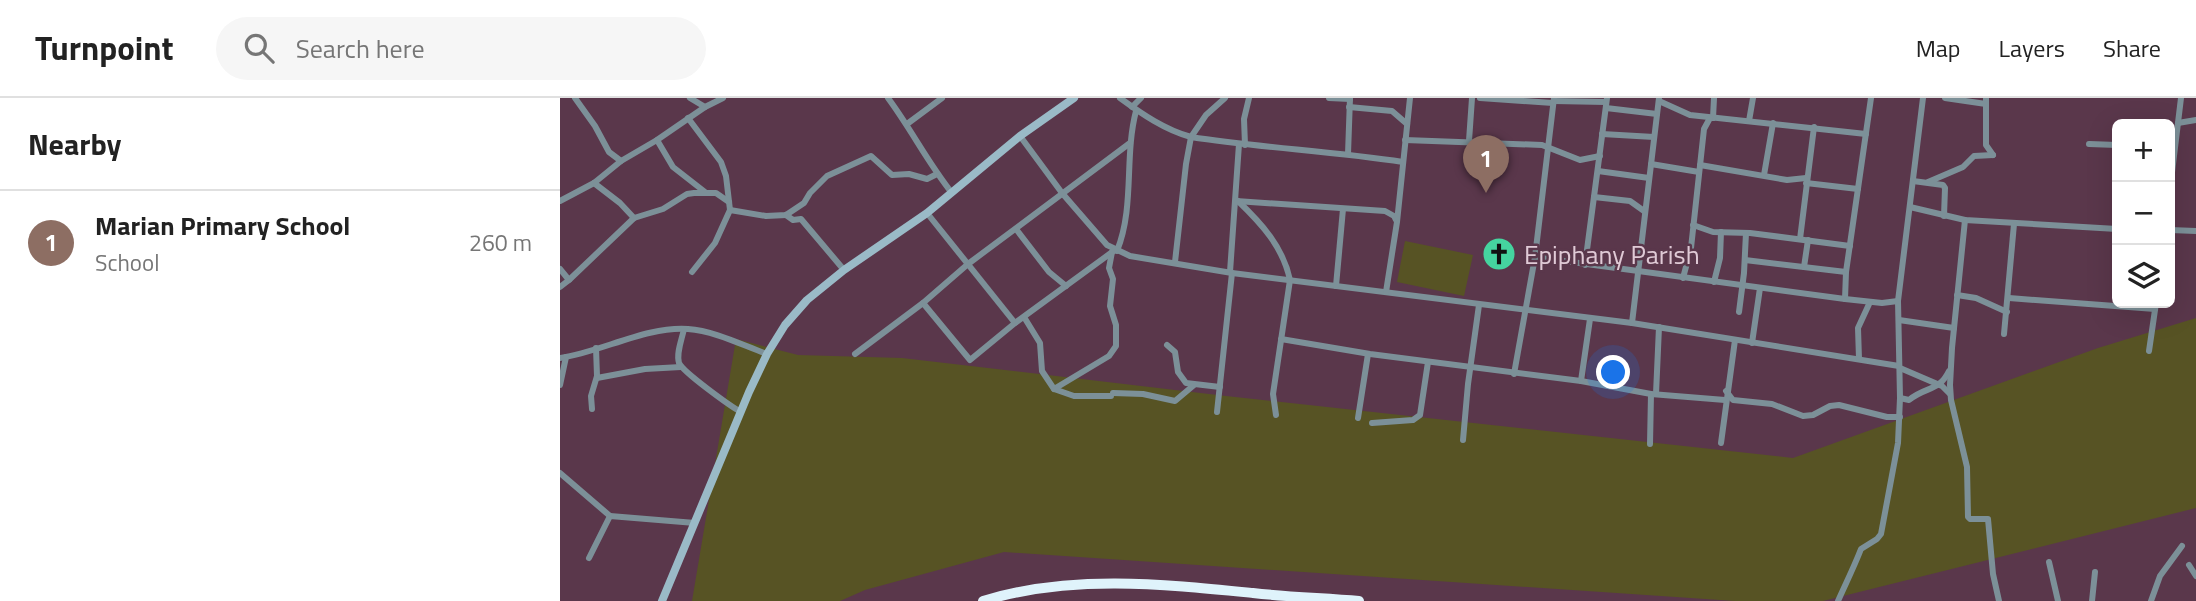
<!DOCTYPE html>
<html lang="en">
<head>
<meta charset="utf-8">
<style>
	:root { --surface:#fff; --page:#f6f6f6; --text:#222; --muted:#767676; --line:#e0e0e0; --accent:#32725a }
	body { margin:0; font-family:"Titillium Web",sans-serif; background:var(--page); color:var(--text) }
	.controls { position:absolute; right:21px; top:21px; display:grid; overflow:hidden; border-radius:10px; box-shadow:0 7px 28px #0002 }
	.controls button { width:63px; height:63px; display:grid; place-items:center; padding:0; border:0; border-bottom:2px solid var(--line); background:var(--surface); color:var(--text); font:35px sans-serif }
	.you { position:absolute; left:1054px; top:275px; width:24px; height:24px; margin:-18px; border:5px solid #fff; border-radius:50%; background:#1a73e8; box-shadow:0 0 0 10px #1a73e833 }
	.badge { display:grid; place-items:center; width:46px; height:46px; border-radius:50%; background:var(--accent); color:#fff; font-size:23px; font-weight:700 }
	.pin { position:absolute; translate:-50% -58px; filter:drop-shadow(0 2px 4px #0008) }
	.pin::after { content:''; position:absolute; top:37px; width:24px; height:21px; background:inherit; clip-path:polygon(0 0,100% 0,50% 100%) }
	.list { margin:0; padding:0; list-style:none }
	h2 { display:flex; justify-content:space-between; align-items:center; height:91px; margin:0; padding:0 28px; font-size:30px }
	h2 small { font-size:23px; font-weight:400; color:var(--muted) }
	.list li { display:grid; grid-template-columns:46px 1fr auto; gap:21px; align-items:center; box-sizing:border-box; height:105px; padding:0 28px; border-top:2px solid var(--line) }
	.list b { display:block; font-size:26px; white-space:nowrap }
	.list p { margin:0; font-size:23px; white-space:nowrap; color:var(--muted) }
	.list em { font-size:23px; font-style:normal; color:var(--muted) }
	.icon { flex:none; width:38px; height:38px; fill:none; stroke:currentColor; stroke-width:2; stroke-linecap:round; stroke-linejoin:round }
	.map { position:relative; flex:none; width:1636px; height:503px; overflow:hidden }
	header { display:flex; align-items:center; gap:42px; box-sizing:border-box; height:98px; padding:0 35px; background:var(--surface); border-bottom:2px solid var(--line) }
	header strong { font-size:33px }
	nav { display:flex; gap:38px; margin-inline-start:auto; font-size:24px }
	.search { width:490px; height:63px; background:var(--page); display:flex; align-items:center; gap:18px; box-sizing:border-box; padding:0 24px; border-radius:38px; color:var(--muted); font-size:26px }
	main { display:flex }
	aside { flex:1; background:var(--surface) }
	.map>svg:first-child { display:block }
</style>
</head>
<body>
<header>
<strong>Turnpoint</strong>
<div class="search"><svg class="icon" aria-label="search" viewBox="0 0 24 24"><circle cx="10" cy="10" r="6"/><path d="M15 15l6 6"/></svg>Search here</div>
<nav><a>Map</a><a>Layers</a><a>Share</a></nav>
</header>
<main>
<aside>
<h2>Nearby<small></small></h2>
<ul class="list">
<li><span class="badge" style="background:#8d6e63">1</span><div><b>Marian Primary School</b><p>School</p></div><em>260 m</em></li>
</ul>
</aside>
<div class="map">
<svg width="1636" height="503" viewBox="0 0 1636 503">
	<rect width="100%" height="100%" fill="#5a374b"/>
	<!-- green -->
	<g fill="#575324">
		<path d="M845 143 913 157 904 198 837 184Z"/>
		<path d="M1636 220V410L1263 503H1175L444 454 305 492 280 503H132L176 241 238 257 342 260 666 298 1233 360 1538 250Z"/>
	</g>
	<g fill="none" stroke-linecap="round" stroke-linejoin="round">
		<!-- street -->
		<g stroke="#7c9098" stroke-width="6">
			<path d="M15 0 35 28 49 54 61 63"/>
			<path d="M130 0 145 9"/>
			<path d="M328 0C351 31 368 65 392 95"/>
			<path d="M560 0C582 16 605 32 631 39L646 17 665 0"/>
			<path d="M769 0 790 1"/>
			<path d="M920 0 993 5"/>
			<path d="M1385 0 1426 6"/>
			<path d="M1426 0V47L1433 57"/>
			<path d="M994 3 1046 4"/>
			<path d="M1099 3 1130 17 1306 36"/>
			<path d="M572 9 581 0"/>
			<path d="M789 9 832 13 847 26"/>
			<path d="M1046 10 1097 16"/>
			<path d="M128 20 161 64 166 78 170 112 155 145 132 174"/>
			<path d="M1153 20 1154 0"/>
			<path d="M1189 23 1193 0"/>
			<path d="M1618 25 1636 22"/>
			<path d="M347 26 382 0"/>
			<path d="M1042 36 1094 39"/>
			<path d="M460 38 502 95 547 147 570 158 672 175 1072 225 1339 268"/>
			<path d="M97 42 113 69 145 94"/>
			<path d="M845 42 982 47 1020 62 1040 58"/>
			<path d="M909 43 912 0"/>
			<path d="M1529 46 1557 47"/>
			<path d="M685 47 684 21 689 0"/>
			<path d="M788 56 790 0"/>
			<path d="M1091 66 1139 74"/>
			<path d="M1140 67 1227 82 1246 80"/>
			<path d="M1038 73 1089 80"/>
			<path d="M1204 77 1213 25"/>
			<path d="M1353 83 1383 87 1385 90 1384 118"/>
			<path d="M1368 84 1403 69 1414 58 1433 57"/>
			<path d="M34 85 60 105 74 120"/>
			<path d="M1246 85 1298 91"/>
			<path d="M1610 91 1621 0"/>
			<path d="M1034 99 1070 103 1084 113"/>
			<path d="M0 103 34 85 61 63 97 42 145 9 163 0"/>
			<path d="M676 103 825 113 834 118 836 122"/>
			<path d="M678 103C702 126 723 149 730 182L713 296 716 317"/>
			<path d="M1350 109 1405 122 1557 131"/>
			<path d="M170 112 206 118 226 117 244 105 250 95 267 78 311 58 332 77 349 76 367 81 377 76"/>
			<path d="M367 115 455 225"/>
			<path d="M226 117 233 122 241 121 284 172"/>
			<path d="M1405 122 1392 250 1390 287 1391 302 1407 369 1408 419 1410 421H1428L1433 476 1439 503"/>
			<path d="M1133 127 1153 134 1190 135 1290 148"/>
			<path d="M456 131 489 174 506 188"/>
			<path d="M1610 132 1636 133"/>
			<path d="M1240 141 1254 29"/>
			<path d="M557 153C575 108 564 59 576 13"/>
			<path d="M975 159 1285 201 1322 205 1338 203"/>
			<path d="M1185 162 1286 174"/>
			<path d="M615 164 626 66 631 39C702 50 772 53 843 64"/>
			<path d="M1025 167 1047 0"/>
			<path d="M1244 169 1248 142"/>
			<path d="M0 171 9 182"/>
			<path d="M670 174 679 46"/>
			<path d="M1123 180 1131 150 1144 31 1150 20"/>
			<path d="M1154 184 1160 160 1161 134"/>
			<path d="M776 188 783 111"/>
			<path d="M0 189 9 182 74 120 103 111 127 96 134 95H156L169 104"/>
			<path d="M826 194 837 124 850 0"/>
			<path d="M1397 197 1416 200 1447 214"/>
			<path d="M1449 200 1595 211"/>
			<path d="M1285 201 1286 174 1311 0"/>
			<path d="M363 205 410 262 455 225 555 152"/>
			<path d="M1179 214 1184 175 1186 135"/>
			<path d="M464 219 480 245 482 273 494 291 514 298H551"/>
			<path d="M1339 222 1394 230"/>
			<path d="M1072 225 1099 0"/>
			<path d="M124 231C122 241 116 255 119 265 123 274 170 308 181 314"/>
			<path d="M1444 236 1454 126"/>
			<path d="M721 241 810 256 1021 283 1091 296 1165 302"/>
			<path d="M1192 245 1200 190"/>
			<path d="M607 247 615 254 618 274 626 285 660 289"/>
			<path d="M1589 253 1596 205"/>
			<path d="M295 256 363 205 408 166 570 45"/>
			<path d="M0 260C41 254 87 228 128 231 155 233 182 247 207 256"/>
			<path d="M1299 261 1298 230 1310 204"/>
			<path d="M1340 270 1382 288 1390 296"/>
			<path d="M954 276 975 159 994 0"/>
			<path d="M37 280 85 271 121 269"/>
			<path d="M1021 283 1030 221"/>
			<path d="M0 287 6 259"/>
			<path d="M494 291 549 258 556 248V227L550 208 553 181 549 170 552 154"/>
			<path d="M1166 293 1173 302 1212 306 1243 318 1253 317 1270 308 1279 307 1327 319H1340"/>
			<path d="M553 295 583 296 615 303 634 287"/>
			<path d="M1096 296 1099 229"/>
			<path d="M1340 300 1349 302C1366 288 1379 294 1389 273"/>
			<path d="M32 311 31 298 37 278 36 250"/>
			<path d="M657 314 672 175"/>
			<path d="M798 320 808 256"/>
			<path d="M812 325 853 322 860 317 868 264"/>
			<path d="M903 342 908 286 919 207"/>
			<path d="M1161 345 1175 242"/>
			<path d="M1090 346 1091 296"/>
			<path d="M0 375 50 418"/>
			<path d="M29 460 50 418 135 425"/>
			<path d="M1489 464 1498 503"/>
			<path d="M1629 467 1636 478"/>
			<path d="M1278 503C1286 485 1294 469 1301 451L1317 441 1321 436 1338 345 1340 300 1338 203 1363 0"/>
			<path d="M1532 503 1535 474"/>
			<path d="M1591 503 1600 478 1622 448"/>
		</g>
		<!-- secondary -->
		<path stroke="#9abac7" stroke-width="8" d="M102 503 189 294 207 256 225 227 247 202 284 172 367 115 460 38 514 0"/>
		<!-- highway -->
		<path stroke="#dff3fb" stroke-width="10" d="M423 503C510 476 604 486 693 495 728 499 764 500 799 503"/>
	</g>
	<!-- icons -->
	<defs>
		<symbol id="church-disc" viewBox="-11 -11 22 22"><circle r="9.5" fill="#45d49f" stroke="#5a374b"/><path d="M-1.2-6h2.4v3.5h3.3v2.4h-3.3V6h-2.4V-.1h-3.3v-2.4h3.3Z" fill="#111"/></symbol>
	</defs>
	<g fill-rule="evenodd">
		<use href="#church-disc" x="920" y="137" width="38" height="38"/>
	</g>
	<g text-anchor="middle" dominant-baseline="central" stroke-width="5" stroke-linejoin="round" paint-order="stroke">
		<!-- poi labels -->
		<g font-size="26" fill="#e0cad6" stroke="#5a374b" text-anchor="start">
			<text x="964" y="156">Epiphany Parish</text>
		</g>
	</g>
</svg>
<div class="controls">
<button>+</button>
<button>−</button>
<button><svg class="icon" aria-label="layers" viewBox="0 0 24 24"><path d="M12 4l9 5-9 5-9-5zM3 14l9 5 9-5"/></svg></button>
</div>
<div class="you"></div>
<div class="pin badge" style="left:926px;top:95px;background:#8d6e63">1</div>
</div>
</main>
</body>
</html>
